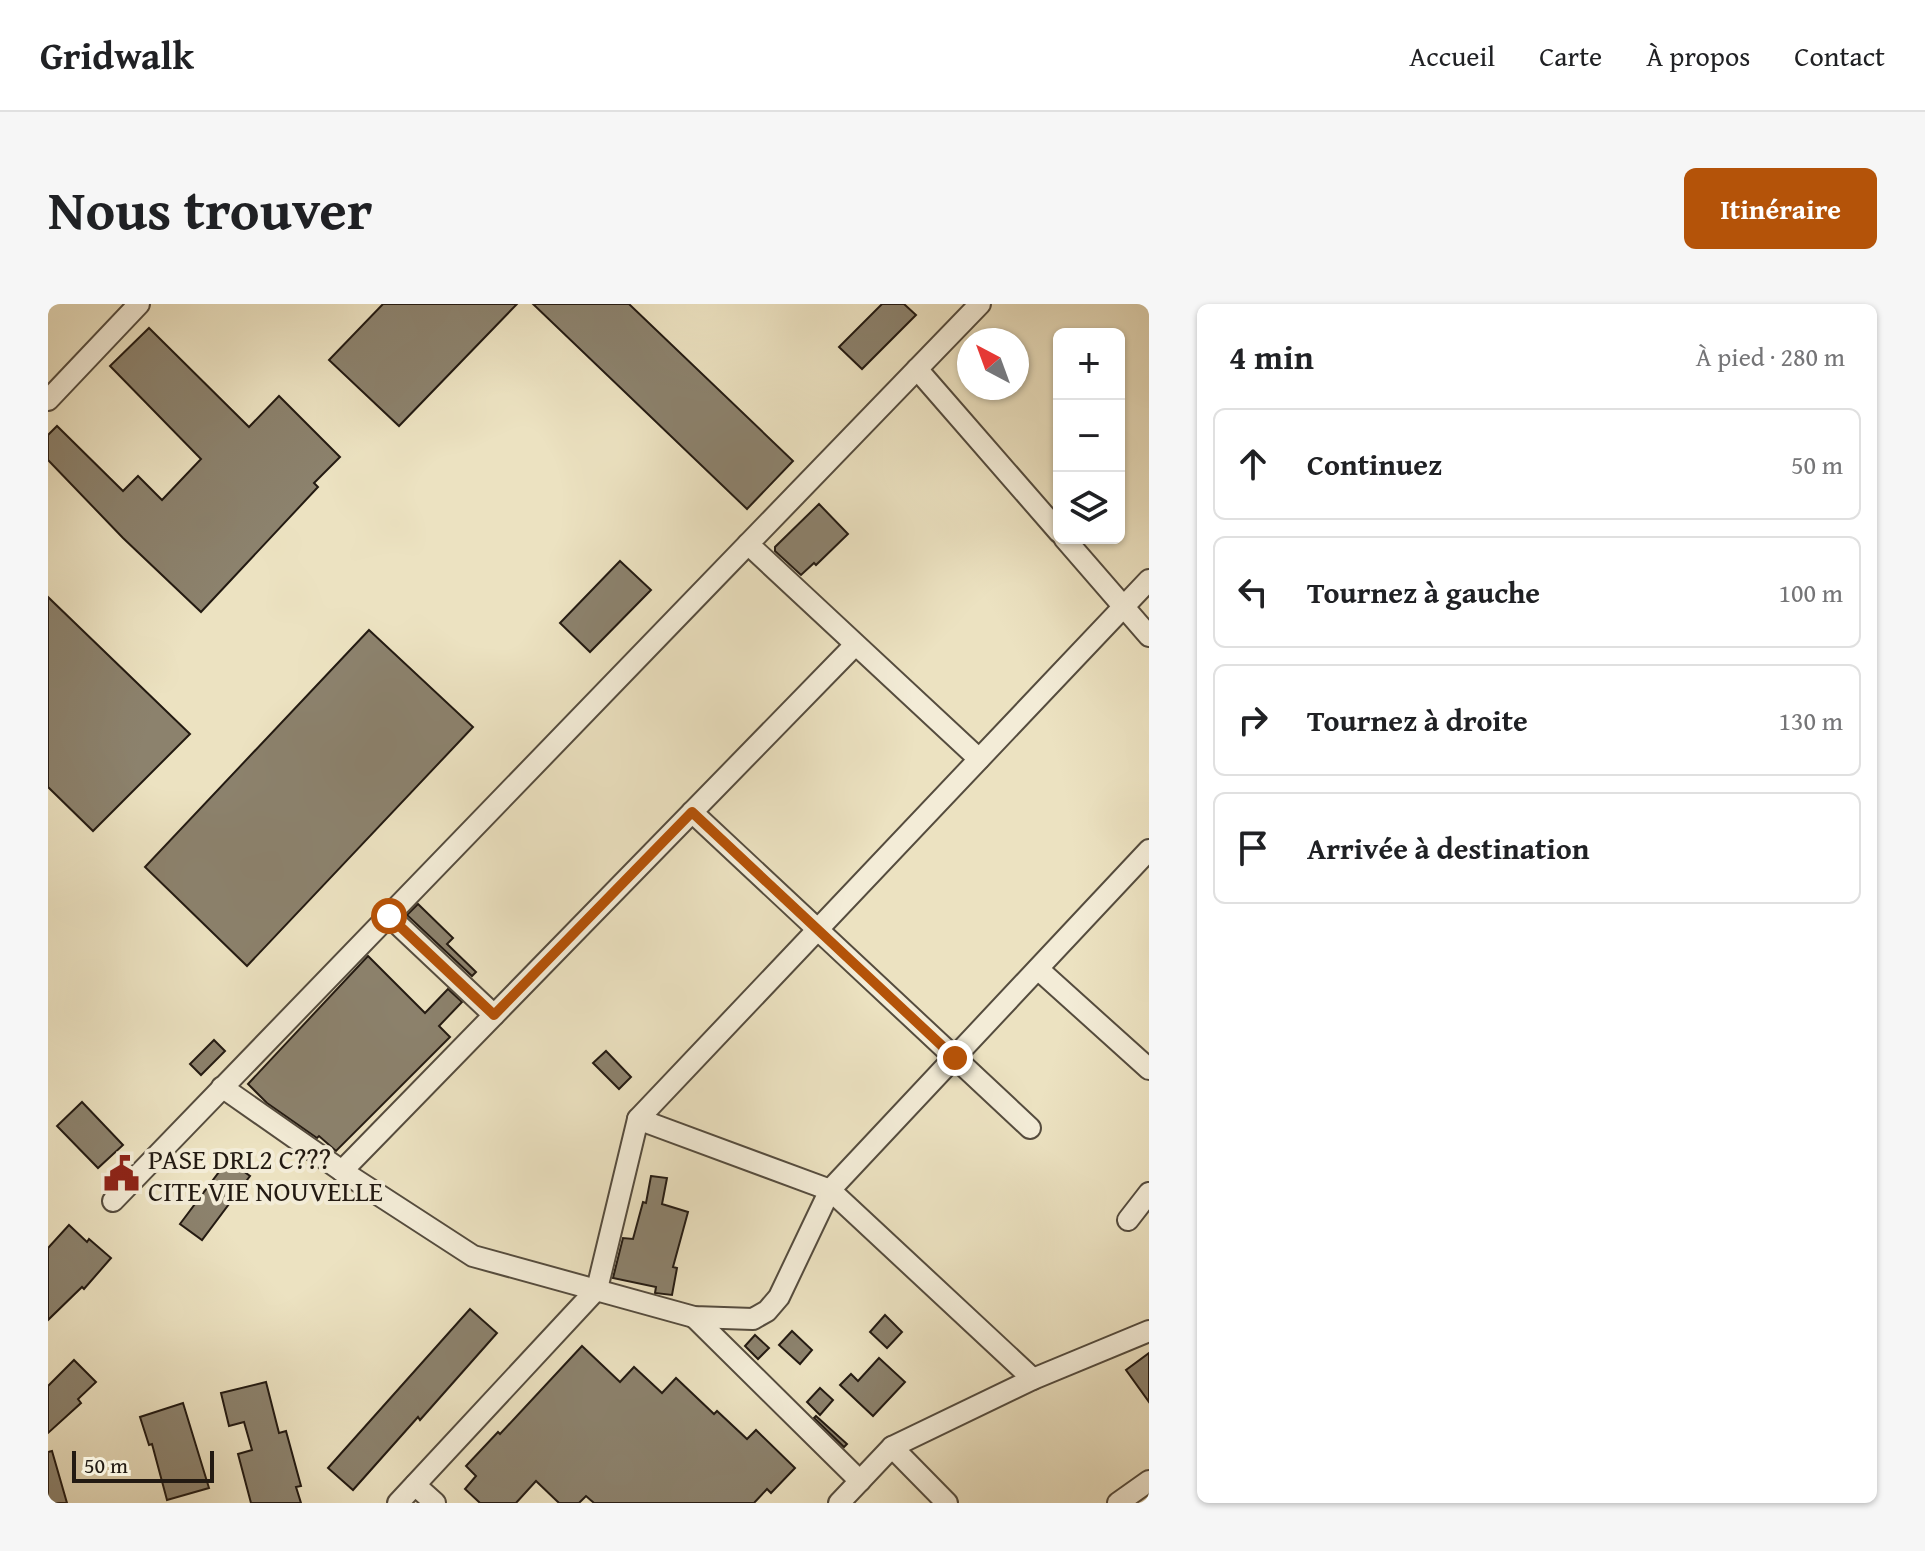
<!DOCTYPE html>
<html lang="fr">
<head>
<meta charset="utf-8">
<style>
	:root { --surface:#fff; --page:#f6f6f6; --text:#202124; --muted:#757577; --line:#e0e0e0; --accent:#b45309 }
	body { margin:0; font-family:"Gentium Book Plus",serif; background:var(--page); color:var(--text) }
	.controls { position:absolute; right:24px; top:24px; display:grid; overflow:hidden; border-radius:12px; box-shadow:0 2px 6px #0004 }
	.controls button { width:72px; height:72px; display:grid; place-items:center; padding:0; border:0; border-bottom:2px solid var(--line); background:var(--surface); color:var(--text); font:40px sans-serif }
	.compass { position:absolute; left:909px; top:24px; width:72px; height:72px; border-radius:50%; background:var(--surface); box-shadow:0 2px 6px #0004; rotate:319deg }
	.scale { position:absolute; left:24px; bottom:20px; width:142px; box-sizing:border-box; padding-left:8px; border:4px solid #231a12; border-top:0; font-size:22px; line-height:28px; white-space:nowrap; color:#231a12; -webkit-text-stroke:6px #f3ecd7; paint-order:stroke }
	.stop { position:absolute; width:24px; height:24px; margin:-18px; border:6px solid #b45309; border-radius:50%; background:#fff }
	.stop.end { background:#b45309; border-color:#fff; box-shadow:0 2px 8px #0008 }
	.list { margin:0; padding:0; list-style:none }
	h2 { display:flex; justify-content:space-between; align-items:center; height:104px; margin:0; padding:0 32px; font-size:34px }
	h2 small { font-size:26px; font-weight:400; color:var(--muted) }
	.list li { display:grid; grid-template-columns:52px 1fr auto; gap:24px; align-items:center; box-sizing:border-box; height:112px; margin:0 16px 16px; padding:0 16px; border:2px solid var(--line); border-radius:12px }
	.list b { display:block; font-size:30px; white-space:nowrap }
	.list em { font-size:26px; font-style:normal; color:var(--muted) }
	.icon { flex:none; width:44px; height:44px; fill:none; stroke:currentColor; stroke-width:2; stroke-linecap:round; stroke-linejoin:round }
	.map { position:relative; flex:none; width:1101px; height:1199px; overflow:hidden; border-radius:12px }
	header { display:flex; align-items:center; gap:48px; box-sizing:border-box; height:112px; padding:0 40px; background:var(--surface); border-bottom:2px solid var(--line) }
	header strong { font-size:38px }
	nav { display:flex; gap:44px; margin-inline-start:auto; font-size:28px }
	.intro { display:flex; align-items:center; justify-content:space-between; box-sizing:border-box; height:192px; padding:0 48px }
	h1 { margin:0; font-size:56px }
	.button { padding:20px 36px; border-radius:12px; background:var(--accent); color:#fff; font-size:28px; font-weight:700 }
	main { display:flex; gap:48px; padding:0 48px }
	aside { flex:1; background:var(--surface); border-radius:12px; box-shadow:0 2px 6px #0004 }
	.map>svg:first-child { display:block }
</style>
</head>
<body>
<header>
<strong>Gridwalk</strong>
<nav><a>Accueil</a><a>Carte</a><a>À propos</a><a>Contact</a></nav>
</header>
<div class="intro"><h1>Nous trouver</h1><a class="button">Itinéraire</a></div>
<main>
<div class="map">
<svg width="1101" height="1199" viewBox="0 0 1101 1199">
	<rect width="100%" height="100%" fill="#ece2c1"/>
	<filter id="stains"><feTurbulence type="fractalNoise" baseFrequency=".0025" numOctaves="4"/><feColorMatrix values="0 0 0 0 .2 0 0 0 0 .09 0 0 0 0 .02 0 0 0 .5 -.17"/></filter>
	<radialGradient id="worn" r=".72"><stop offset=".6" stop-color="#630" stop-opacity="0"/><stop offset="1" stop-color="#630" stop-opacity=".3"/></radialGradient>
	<!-- building -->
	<g fill="#8c826d" stroke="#231a12" stroke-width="2">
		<path d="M335 0H469L351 122 281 56Z"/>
		<path d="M485 0H581L745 157 699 205Z"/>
		<path d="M834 0H856L868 11 814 65 791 43Z"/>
		<path d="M101 24 201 123 231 92 292 153 266 179 270 183 153 308 75 234 0 156V131L9 122 75 187 90 172 114 196 153 155 62 62Z"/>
		<path d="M771 200 800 230 768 261 766 259 753 271 727 247V243Z"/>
		<path d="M572 257 603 286 542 348 512 319Z"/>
		<path d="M0 293 142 430 45 527 0 483Z"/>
		<path d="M321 326 425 423 199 662 97 563Z"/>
		<path d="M370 600 405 634 399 640 428 668 424 672 359 611Z"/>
		<path d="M320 652 377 709 400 685 414 698 391 722 402 733 288 847 271 832 269 834 219 799 200 780Z"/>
		<path d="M166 736 177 747 153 771 142 760Z"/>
		<path d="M558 747 583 773 571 785 545 759Z"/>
		<path d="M34 798 75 841 50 864 9 822Z"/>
		<path d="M180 856 202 872 154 936 132 920Z"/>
		<path d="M603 872 619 874 614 900 640 908 625 963 629 964 624 991 607 989 608 983 565 974 575 934 585 935 595 898 598 899Z"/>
		<path d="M21 921 39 938 41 935 63 954 36 985 34 983 0 1016V944Z"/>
		<path d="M422 1005 449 1029 372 1116 370 1113 305 1186 280 1164Z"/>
		<path d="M837 1011 854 1028 839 1044 822 1028Z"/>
		<path d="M744 1027 764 1046 752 1060 731 1041Z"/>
		<path d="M707 1031 721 1044 710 1055 697 1042Z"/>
		<path d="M534 1042 572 1078 586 1063 614 1089 628 1074 666 1110 669 1107 699 1135 708 1126 747 1164 723 1189 719 1185 706 1199H546L538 1192 531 1199H511L488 1177 468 1199H432L417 1185 428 1172 418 1162 450 1128 452 1130Z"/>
		<path d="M1101 1049V1098L1078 1066Z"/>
		<path d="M831 1054 857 1078 825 1112 792 1081 803 1070 810 1077Z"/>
		<path d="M26 1056 48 1078 30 1095 33 1099 0 1129V1082Z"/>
		<path d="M218 1078 231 1129 238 1127 253 1182 248 1183 253 1199H203L190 1150 204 1146 196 1118 181 1122 173 1089Z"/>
		<path d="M772 1084 785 1096 772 1111 759 1098Z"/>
		<path d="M135 1099 161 1184 119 1196 104 1140 101 1141 92 1113Z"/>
		<path d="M768 1112 799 1140 796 1143 766 1114Z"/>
		<path d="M4 1147 19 1199H0V1148Z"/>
	</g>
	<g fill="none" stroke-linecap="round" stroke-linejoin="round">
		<defs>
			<g id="minor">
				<path d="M869 65 1011 228"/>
				<path d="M0 96 91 0"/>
				<path d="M1016 234 1101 332"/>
				<path d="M700 240 931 455"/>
				<path d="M644 508 982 824"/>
				<path d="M341 612 446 711"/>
				<path d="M990 665 1101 765"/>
				<path d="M174 783 294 867 425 952 646 1013 705 1015 719 1007 731 993 782 886 590 815"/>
				<path d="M294 867 807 341"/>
				<path d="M65 897 932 0"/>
				<path d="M1080 916 1101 889"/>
				<path d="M646 1013 812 1177"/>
				<path d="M985 1075 782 886 1101 546"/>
				<path d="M844 1143 899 1199"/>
				<path d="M367 1181 387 1199"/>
				<path d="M350 1199 549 985 590 815 1101 276"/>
				<path d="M791 1199 844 1143 985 1075 1101 1027"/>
				<path d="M1070 1199 1101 1177"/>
			</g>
		</defs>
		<!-- minor casing -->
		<use href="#minor" stroke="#554c3e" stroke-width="24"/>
		<!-- minor -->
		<use href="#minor" stroke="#f3ecd7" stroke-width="20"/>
	</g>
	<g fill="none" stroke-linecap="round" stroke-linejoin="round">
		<!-- route -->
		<path stroke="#b45309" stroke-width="10" d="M341 612 446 711 644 508 907 754"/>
	</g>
	<!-- icons -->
	<defs>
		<symbol id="civic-bare" viewBox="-9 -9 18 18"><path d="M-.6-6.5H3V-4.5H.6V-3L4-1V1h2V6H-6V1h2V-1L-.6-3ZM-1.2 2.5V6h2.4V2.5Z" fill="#8f2418" stroke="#f3ecd7" stroke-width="2.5" paint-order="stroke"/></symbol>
	</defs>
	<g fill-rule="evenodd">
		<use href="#civic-bare" x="48" y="844" width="51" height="51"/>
	</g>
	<g text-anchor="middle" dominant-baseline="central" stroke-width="8" stroke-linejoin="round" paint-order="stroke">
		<!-- poi labels -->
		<g font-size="28" fill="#231a12" stroke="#f3ecd7" text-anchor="start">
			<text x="100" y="854">PASE DRL2 C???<tspan x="100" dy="32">CITE VIE NOUVELLE</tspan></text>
		</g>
	</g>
	<rect width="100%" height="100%" filter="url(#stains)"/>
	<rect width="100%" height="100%" fill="url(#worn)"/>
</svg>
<div class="controls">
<button>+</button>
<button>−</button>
<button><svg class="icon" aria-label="layers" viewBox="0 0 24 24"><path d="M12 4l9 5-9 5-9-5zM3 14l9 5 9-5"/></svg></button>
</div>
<svg class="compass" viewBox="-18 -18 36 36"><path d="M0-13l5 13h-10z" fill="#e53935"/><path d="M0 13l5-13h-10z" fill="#757577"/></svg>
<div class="scale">50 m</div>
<div class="stop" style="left:341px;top:612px"></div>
<div class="stop end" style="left:907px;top:754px"></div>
</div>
<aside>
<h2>4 min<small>À pied · 280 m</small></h2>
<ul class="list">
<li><svg class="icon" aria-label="ahead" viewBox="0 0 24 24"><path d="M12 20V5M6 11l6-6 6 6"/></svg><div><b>Continuez</b></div><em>50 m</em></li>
<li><svg class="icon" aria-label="left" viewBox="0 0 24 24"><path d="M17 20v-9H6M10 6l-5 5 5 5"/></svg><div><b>Tournez à gauche</b></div><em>100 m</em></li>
<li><svg class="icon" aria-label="right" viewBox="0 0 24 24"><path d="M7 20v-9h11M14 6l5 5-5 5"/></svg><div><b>Tournez à droite</b></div><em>130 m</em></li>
<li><svg class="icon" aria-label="arrive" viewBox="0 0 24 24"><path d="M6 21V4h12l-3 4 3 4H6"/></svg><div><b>Arrivée à destination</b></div></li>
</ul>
</aside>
</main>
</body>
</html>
